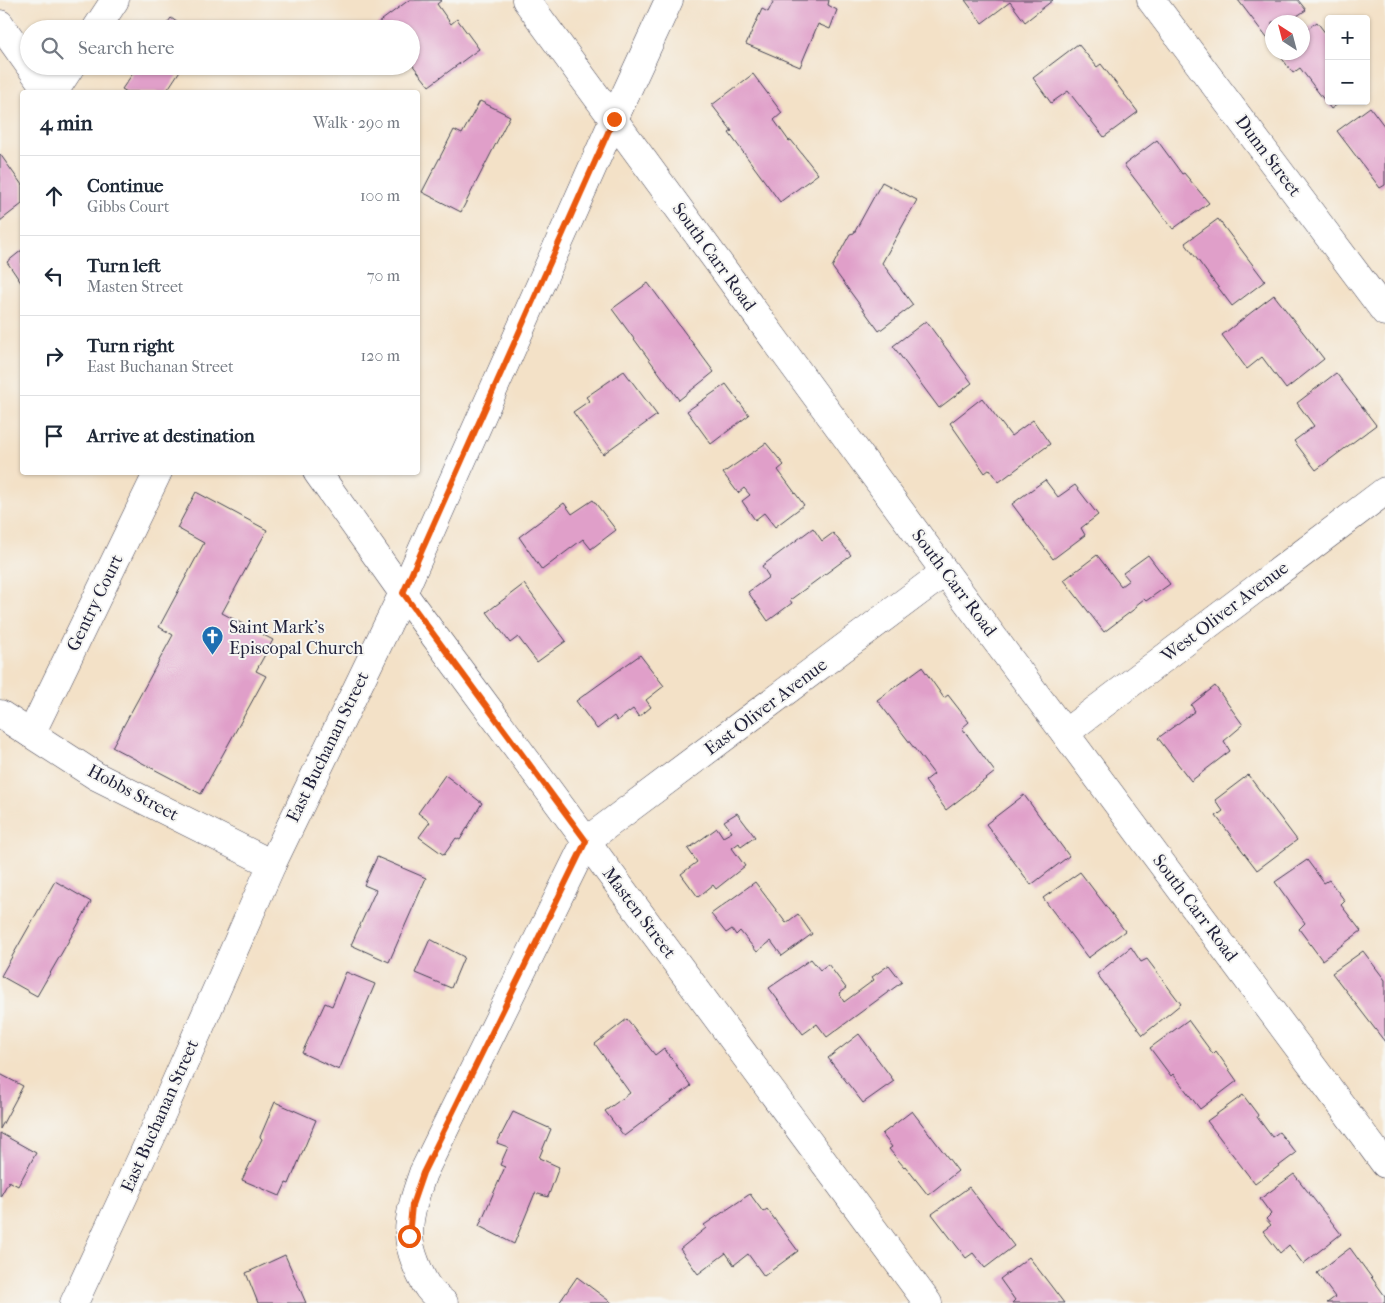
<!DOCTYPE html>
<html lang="en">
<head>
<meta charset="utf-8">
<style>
	:root { --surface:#fff; --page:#f6f6f7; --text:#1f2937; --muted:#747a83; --line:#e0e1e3 }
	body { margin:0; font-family:"IM FELL French Canon",serif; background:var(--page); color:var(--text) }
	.controls { position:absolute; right:15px; top:15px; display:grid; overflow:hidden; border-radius:5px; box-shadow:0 1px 4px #0004 }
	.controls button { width:45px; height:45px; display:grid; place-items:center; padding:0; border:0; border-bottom:1px solid var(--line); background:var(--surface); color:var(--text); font:25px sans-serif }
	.compass { position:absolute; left:1265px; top:15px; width:45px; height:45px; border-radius:50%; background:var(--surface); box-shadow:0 1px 4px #0004; rotate:324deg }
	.stop { position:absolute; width:15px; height:15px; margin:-11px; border:4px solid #ea580c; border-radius:50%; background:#fff }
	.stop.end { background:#ea580c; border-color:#fff; box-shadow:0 1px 5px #0008 }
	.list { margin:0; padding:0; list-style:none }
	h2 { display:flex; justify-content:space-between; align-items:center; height:65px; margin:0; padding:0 20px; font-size:21px }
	h2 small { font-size:16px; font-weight:400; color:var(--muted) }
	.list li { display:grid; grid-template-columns:32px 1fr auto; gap:15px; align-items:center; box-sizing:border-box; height:80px; padding:0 20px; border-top:1px solid var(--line) }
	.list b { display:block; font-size:19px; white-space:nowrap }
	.list p { margin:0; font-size:16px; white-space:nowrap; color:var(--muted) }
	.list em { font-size:16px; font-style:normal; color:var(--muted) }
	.icon { flex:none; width:28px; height:28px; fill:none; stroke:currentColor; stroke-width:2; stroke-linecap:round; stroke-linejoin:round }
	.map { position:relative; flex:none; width:1385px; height:1303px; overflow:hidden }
	.search { position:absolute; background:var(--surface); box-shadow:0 1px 4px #0004; left:20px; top:20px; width:400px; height:55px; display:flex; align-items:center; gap:12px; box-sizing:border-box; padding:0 18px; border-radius:28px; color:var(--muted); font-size:19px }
	.panel { position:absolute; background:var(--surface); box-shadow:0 1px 4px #0004; left:20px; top:90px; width:400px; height:385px; border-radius:5px }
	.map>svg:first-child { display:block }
</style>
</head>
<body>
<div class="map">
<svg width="1385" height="1303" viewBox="0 0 1385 1303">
	<rect width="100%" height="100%" fill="#f6f6f2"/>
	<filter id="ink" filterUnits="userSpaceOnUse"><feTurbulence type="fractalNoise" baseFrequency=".02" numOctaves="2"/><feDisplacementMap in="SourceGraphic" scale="10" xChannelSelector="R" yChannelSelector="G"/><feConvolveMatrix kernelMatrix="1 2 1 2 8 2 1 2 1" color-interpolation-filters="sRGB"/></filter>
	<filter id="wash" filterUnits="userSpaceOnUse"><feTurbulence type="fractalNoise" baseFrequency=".0096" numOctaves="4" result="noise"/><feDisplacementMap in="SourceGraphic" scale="20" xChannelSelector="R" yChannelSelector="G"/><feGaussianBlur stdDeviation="1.12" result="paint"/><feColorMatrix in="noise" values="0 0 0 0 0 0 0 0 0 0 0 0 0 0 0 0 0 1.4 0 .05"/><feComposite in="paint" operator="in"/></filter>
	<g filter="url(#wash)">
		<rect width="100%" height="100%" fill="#f3e1c7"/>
		<g id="blocks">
			<!-- building -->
			<g fill="#e09fc9">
				<path d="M409 0H442L437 4 451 24 457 19 479 49 429 86 411 63V29H370Z"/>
				<path d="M774 0H829L828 5 837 10 830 29 818 24 800 67 746 44 762 9 768 12Z"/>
				<path d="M965 0H1053L1025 22 1010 2 982 23Z"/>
				<path d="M1238 0H1298L1306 10 1288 22H1272V34L1267 38Z"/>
				<path d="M171 18 187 29H163Z"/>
				<path d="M1317 22 1329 38V101H1342L1331 109 1300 68 1293 73 1277 52H1302V33Z"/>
				<path d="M1078 44 1097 67 1101 64 1138 112 1104 137 1068 91 1051 103 1033 78Z"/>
				<path d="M138 66H183L166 92H127L122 89Z"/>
				<path d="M753 74 782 113 774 120 789 141 791 140 818 174 780 202 729 133 732 131 712 105Z"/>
				<path d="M480 101 510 116 461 212 422 192 454 130 462 134Z"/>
				<path d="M1370 107 1385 127V185L1380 188 1337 131Z"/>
				<path d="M1157 140 1182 174 1184 173 1209 203 1173 229 1124 165Z"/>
				<path d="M0 154 22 185V204L0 221Z"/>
				<path d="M882 182 917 200 882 263 913 305 879 331 832 267 850 234 854 233Z"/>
				<path d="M1218 219 1265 281 1232 306 1185 243Z"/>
				<path d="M22 250V284L7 262Z"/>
				<path d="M648 283 714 372 679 400 612 309Z"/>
				<path d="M1274 295 1324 359 1286 389 1262 357 1247 369 1222 335Z"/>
				<path d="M926 321 972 383 939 408 893 346Z"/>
				<path d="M624 371 657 415 603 454 573 412 589 401 586 397Z"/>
				<path d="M1336 373 1376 425 1316 470 1294 441 1314 426 1297 403Z"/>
				<path d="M726 384 749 415 711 444 687 411Z"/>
				<path d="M982 398 1011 436 1033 420 1050 444 999 482 990 469 985 473 950 423Z"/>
				<path d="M766 443 784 465 778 470 804 505 775 527 764 513 755 520 742 501 750 495 744 488 738 493 723 473Z"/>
				<path d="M1045 480 1058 497 1075 485 1098 515 1081 528 1085 535 1053 559 1012 504Z"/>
				<path d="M196 492 267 530 222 613 273 640 256 671 266 676 201 794 112 747 173 635 159 627 204 543 177 528Z"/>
				<path d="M593 500 616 530 591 549 583 539 542 570 519 537 564 503 572 514Z"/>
				<path d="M813 528 822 541 833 533 851 555 790 600 792 603 768 621 748 592 769 577 762 566Z"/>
				<path d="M1097 555 1121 586 1129 580 1123 573 1148 555 1170 584 1146 601 1144 599 1135 606 1137 607 1104 632 1064 580Z"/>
				<path d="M524 584 566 641 537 662 518 637 510 643 487 612Z"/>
				<path d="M640 655 664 686 646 700 651 707 639 717 633 709 617 721 614 716 597 729 576 701Z"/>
				<path d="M922 667 944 698 948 695 969 722 962 728 995 772 946 810 925 781 934 774 877 700Z"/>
				<path d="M1215 686 1243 725 1224 741 1230 751 1191 781 1158 738 1195 711 1191 705Z"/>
				<path d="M445 775 482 803 460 840 456 838 444 855 419 837 430 822 418 813Z"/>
				<path d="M1248 775 1297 840 1257 870 1216 816 1223 811 1215 800Z"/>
				<path d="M1024 795 1069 856 1031 885 986 824Z"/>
				<path d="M737 813 755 837 741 847 739 843 732 848 745 866 716 889 713 885 698 897 681 874 697 862 688 849 717 828 723 837 732 832 724 821Z"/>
				<path d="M377 857 426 878 389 962 351 945 376 890 364 885Z"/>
				<path d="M1307 860 1324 883 1329 880 1345 901 1341 905 1361 931 1322 960 1299 929 1305 923 1275 882Z"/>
				<path d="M1080 872 1125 931 1088 958 1043 898Z"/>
				<path d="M55 881 91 902 37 996 1 976Z"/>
				<path d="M755 882 786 923 798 914 812 934 782 956 771 941 757 952 740 931 736 935 732 929 726 933 711 914Z"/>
				<path d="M430 939 464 957 451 988 415 973Z"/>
				<path d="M1131 947 1141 962 1147 959 1181 1004 1143 1035 1097 974Z"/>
				<path d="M1363 951 1385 980V1042L1332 973Z"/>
				<path d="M811 959 820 970 828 964 846 988 839 993 844 1002 874 980 872 977 889 965 902 982 827 1037 817 1024 803 1034 769 988Z"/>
				<path d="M346 972 375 984 339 1070 302 1053 325 1003 332 1006Z"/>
				<path d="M627 1019 655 1055 664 1048 691 1086 624 1136 605 1111 630 1093 595 1044Z"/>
				<path d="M1188 1020 1213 1054 1216 1051 1237 1081 1200 1109 1173 1074 1171 1076 1150 1048Z"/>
				<path d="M859 1034 894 1081 863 1103 828 1058Z"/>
				<path d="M0 1074 23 1086 0 1129Z"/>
				<path d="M1243 1095 1258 1115 1257 1117 1272 1137 1279 1132 1296 1153 1255 1184 1207 1121Z"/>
				<path d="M275 1102 316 1120 289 1184 286 1183 280 1196 242 1180 262 1139 260 1137Z"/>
				<path d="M912 1111 958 1171 928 1195 905 1166 904 1167 889 1149 892 1147 882 1134Z"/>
				<path d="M513 1112 551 1129 539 1158 559 1167 548 1197 535 1193 514 1244 479 1226 505 1167 500 1165 508 1147 497 1143Z"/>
				<path d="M0 1133 36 1153 18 1186 9 1181 0 1197Z"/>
				<path d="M1294 1174 1341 1234 1303 1264 1289 1245 1280 1253 1263 1231 1271 1225 1266 1219 1271 1214 1260 1199Z"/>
				<path d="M969 1187 1014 1246 985 1268 973 1253 966 1258 932 1214Z"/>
				<path d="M750 1194 763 1212 767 1209 798 1251 764 1276 748 1254 734 1265 726 1253 698 1274 680 1249 706 1228 704 1225Z"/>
				<path d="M1350 1248 1385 1296V1303H1327L1335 1297 1317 1273Z"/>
				<path d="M285 1255 306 1303H258L246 1273Z"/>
				<path d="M1029 1257 1064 1303H1012L1015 1300 1000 1279Z"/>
				<path d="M577 1277 612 1303H559Z"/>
			</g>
		</g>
	</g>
	<g filter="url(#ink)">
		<use href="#blocks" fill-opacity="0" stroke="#413f50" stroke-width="1"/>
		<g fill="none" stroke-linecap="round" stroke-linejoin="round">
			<defs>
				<g id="minor">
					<path d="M526 0 945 572 1385 1164"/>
					<path d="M1151 0 1385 312"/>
					<path d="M0 24 29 65"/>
					<path d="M96 29 115 0"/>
					<path d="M30 66 48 92"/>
					<path d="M54 92 71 66"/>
					<path d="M317 472 413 607 928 1303"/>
					<path d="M0 714 96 776 272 864"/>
					<path d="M1065 733 1385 491"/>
					<path d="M31 734 158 472"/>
					<path d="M74 1303 155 1129 272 864 403 593 614 119 669 0"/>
					<path d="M444 1303C439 1299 433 1294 429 1289 420 1277 409 1250 409 1234 409 1213 416 1193 423 1173L586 841 945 572"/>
				</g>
			</defs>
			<!-- minor casing -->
			<use href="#minor" stroke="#413f50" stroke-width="29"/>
			<!-- minor -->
			<use href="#minor" stroke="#fff" stroke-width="28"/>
		</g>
	</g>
	<g fill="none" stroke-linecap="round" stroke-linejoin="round" filter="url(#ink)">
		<!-- route -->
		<path stroke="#ea580c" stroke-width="6" d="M409 1236 412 1205 423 1173 586 841 403 593 614 119"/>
	</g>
	<!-- icons -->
	<defs>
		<symbol id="church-pin" viewBox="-11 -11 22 30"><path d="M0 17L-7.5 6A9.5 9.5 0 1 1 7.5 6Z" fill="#1f6fb2" stroke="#f6f6f2"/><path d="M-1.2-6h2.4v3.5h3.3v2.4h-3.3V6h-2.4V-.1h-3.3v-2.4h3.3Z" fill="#fff"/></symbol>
	</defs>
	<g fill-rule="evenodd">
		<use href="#church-pin" x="200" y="624" width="25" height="34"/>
	</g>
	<g text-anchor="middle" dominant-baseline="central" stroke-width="4" stroke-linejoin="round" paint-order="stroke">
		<!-- street labels -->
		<g font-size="18" fill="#22223b" stroke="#f6f6f2">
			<text transform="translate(1268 156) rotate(53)">Dunn Street</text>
			<text transform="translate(714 257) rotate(54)">South Carr Road</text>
			<text transform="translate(954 583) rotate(53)">South Carr Road</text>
			<text transform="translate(95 603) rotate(-64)">Gentry Court</text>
			<text transform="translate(1225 612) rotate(-37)">West Oliver Avenue</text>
			<text transform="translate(766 707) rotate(-37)">East Oliver Avenue</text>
			<text transform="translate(328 747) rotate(-64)">East Buchanan Street</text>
			<text transform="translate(133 793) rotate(28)">Hobbs Street</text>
			<text transform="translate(1195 908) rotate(53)">South Carr Road</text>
			<text transform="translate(639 913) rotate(53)">Masten Street</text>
			<text transform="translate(160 1116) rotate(-66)">East Buchanan Street</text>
		</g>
		<!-- poi labels -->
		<g font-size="18" fill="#22223b" stroke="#f6f6f2" text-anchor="start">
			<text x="229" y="627">Saint Mark's<tspan x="229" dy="21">Episcopal Church</tspan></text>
		</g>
	</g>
</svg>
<div class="controls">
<button>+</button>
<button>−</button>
</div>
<svg class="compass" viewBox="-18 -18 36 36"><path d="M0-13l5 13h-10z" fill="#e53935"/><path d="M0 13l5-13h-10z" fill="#747a83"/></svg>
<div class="stop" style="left:409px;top:1236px"></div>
<div class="stop end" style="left:614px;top:119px"></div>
<div class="search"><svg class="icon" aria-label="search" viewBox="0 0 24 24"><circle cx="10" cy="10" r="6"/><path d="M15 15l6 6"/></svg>Search here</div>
<section class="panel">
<h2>4 min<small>Walk · 290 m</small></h2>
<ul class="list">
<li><svg class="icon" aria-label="ahead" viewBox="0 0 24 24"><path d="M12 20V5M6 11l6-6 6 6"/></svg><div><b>Continue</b><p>Gibbs Court</p></div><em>100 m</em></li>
<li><svg class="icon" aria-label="left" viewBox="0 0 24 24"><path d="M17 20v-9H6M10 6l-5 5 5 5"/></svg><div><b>Turn left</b><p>Masten Street</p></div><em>70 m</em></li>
<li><svg class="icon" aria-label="right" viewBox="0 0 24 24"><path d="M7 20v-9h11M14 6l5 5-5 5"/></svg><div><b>Turn right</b><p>East Buchanan Street</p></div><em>120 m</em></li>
<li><svg class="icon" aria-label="arrive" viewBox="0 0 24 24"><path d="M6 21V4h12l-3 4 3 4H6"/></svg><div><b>Arrive at destination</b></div></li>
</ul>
</section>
</div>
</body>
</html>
